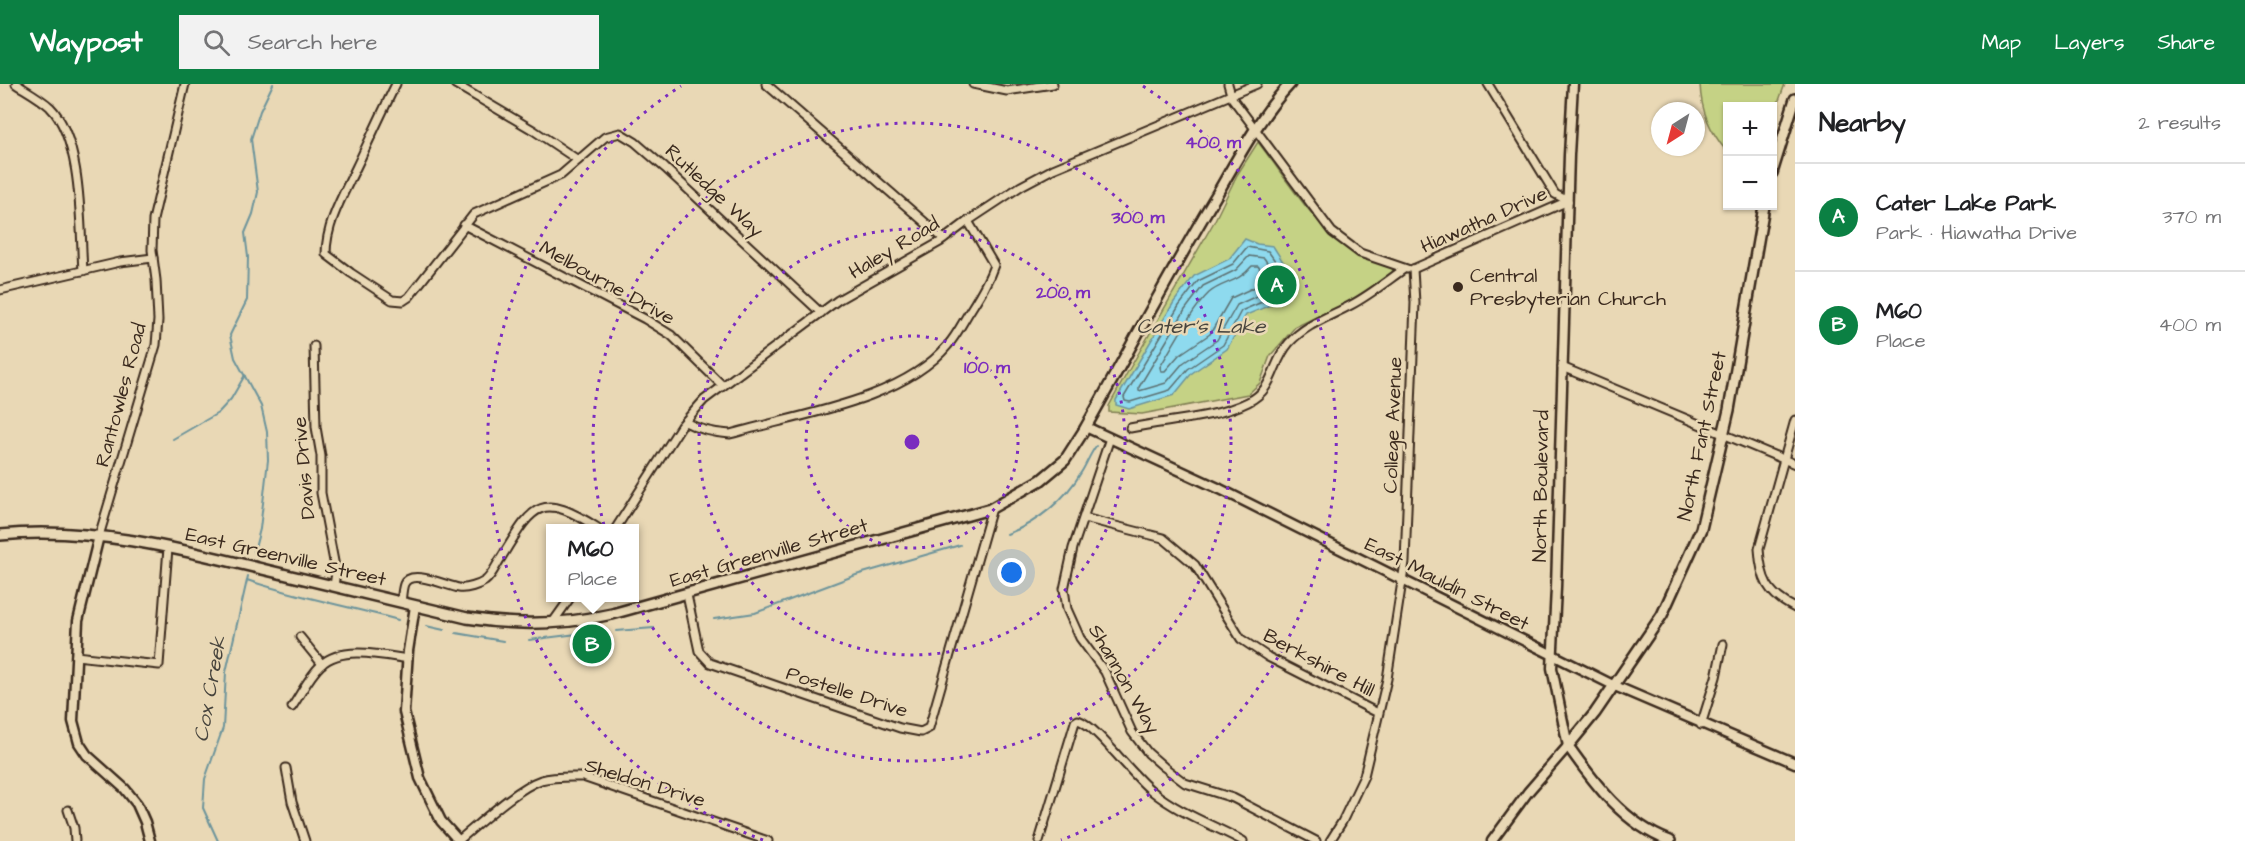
<!DOCTYPE html>
<html lang="en">
<head>
<meta charset="utf-8">
<style>
	:root { --surface:#fff; --page:#f2f2f2; --text:#202124; --muted:#757577; --line:#e0e0e0; --accent:#0b8043 }
	body { margin:0; font-family:"Architects Daughter",sans-serif; background:var(--page); color:var(--text) }
	.controls { position:absolute; right:18px; top:18px; display:grid; overflow:hidden; border-radius:0px; box-shadow:0 2px 4px #0004 }
	.controls button { width:54px; height:54px; display:grid; place-items:center; padding:0; border:0; border-bottom:2px solid var(--line); background:var(--surface); color:var(--text); font:30px sans-serif }
	.compass { position:absolute; left:1651px; top:18px; width:54px; height:54px; border-radius:50%; background:var(--surface); box-shadow:0 2px 4px #0004; rotate:216deg }
	.you { position:absolute; left:1012px; top:489px; width:21px; height:21px; margin:-15px; border:4px solid #fff; border-radius:50%; background:#1a73e8; box-shadow:0 0 0 9px #1a73e833 }
	.badge { display:grid; place-items:center; width:39px; height:39px; border-radius:50%; background:var(--accent); color:#fff; font-size:20px; font-weight:700 }
	.pin { position:absolute; translate:-50% -50%; border:3px solid #fff; box-shadow:0 2px 6px #0006 }
	.popup { position:absolute; left:546px; top:440px; width:93px; height:78px; box-sizing:border-box; display:grid; place-content:center; border-radius:0px; background:var(--surface); filter:drop-shadow(0 2px 4px #0005); font-size:20px; white-space:nowrap; color:var(--muted) }
	.popup b { font-size:22px; color:var(--text) }
	.popup::after { content:''; position:absolute; left:50%; top:100%; margin-left:-12px; border:12px solid transparent; border-top-color:var(--surface) }
	.list { margin:0; padding:0; list-style:none }
	h2 { display:flex; justify-content:space-between; align-items:center; height:78px; margin:0; padding:0 24px; font-size:26px }
	h2 small { font-size:20px; font-weight:400; color:var(--muted) }
	.list li { display:grid; grid-template-columns:39px 1fr auto; gap:18px; align-items:center; box-sizing:border-box; height:108px; padding:0 24px; border-top:2px solid var(--line) }
	.list b { display:block; font-size:22px; white-space:nowrap }
	.list p { margin:0; font-size:20px; white-space:nowrap; color:var(--muted) }
	.list em { font-size:20px; font-style:normal; color:var(--muted) }
	.icon { flex:none; width:33px; height:33px; fill:none; stroke:currentColor; stroke-width:2; stroke-linecap:round; stroke-linejoin:round }
	.map { position:relative; flex:none; width:1795px; height:757px; overflow:hidden }
	header { display:flex; align-items:center; gap:36px; box-sizing:border-box; height:84px; padding:0 30px; background:var(--accent); color:#fff }
	header strong { font-size:28px }
	nav { display:flex; gap:33px; margin-inline-start:auto; font-size:21px }
	.search { width:420px; height:54px; background:var(--page); display:flex; align-items:center; gap:15px; box-sizing:border-box; padding:0 21px; border-radius:0px; color:var(--muted); font-size:22px }
	main { display:flex }
	aside { flex:1; background:var(--surface) }
	.map>svg:first-child { display:block }
</style>
</head>
<body>
<header>
<strong>Waypost</strong>
<div class="search"><svg class="icon" aria-label="search" viewBox="0 0 24 24"><circle cx="10" cy="10" r="6"/><path d="M15 15l6 6"/></svg>Search here</div>
<nav><a>Map</a><a>Layers</a><a>Share</a></nav>
</header>
<main>
<div class="map">
<svg width="1795" height="757" viewBox="0 0 1795 757">
	<rect width="100%" height="100%" fill="#e9d8b5"/>
	<filter id="ink" filterUnits="userSpaceOnUse"><feTurbulence type="fractalNoise" baseFrequency=".0167" numOctaves="2"/><feDisplacementMap in="SourceGraphic" scale="12" xChannelSelector="R" yChannelSelector="G"/><feConvolveMatrix kernelMatrix="1 2 1 2 8 2 1 2 1" color-interpolation-filters="sRGB"/></filter>
	<g filter="url(#ink)">
		<!-- green -->
		<g fill="#c5d285" stroke="#807e52" stroke-width="1.5">
			<path d="M1700 0H1785L1773 33 1772 22H1728L1727 68C1710 47 1701 28 1700 0Z"/>
			<path d="M1258 58C1285 93 1310 135 1345 162 1359 173 1375 178 1392 183L1393 189 1358 213 1295 243 1270 272 1260 299 1248 310 1142 330 1109 328V322L1126 291 1214 138 1237 91Z"/>
		</g>
		<!-- water -->
		<path fill="#8edaee" stroke="#6d949b" stroke-width="1.5" d="M1245 155 1257 160 1273 162 1285 181 1279 209 1273 220 1246 231 1227 265 1192 289 1174 311 1129 325 1116 321V316L1174 218 1194 192 1229 175Z"/>
		<g fill="none" stroke-linecap="round" stroke-linejoin="round">
			<!-- shore -->
			<g stroke="#5c7071" stroke-width="1.5">
				<path d="M1247 163 1268 167 1278 181 1273 207 1269 215 1241 227 1223 261 1188 285 1170 306 1130 318 1125 317 1124 313 1179 222 1198 197 1233 180Z"/>
				<path d="M1249 172 1264 174 1270 183 1263 209 1237 221 1217 256 1183 279 1166 299 1139 307V303L1185 226 1203 202 1236 186Z"/>
				<path d="M1252 182H1258L1260 185 1257 202 1231 214 1210 250 1179 271 1165 287H1161L1160 283C1172 263 1192 225 1209 209 1223 197 1237 200 1252 182Z"/>
			</g>
			<!-- stream -->
			<g stroke="#6d949b" stroke-width="2">
				<path d="M173 355 218 329 231 315 245 291"/>
				<path d="M1007 450C1037 439 1066 415 1082 387 1087 379 1090 370 1096 362"/>
				<path d="M254 468 260 445 268 376 267 348 261 322 235 274 230 251 247 216 248 173 245 149 253 130 258 108 251 55 260 27 273 0"/>
				<path d="M247 496C296 513 348 522 398 536"/>
				<path d="M714 535 755 529 856 491 960 461"/>
				<path d="M426 542 444 546"/>
				<path d="M616 547 654 544"/>
				<path d="M456 549 503 557"/>
				<path d="M529 556 601 547"/>
				<path d="M218 757 203 724 205 695 223 644 226 588 248 492"/>
			</g>
			<defs>
				<g id="minor">
					<path d="M16 0C27 7 40 14 50 23 83 56 80 143 83 187"/>
					<path d="M396 0C382 28 369 57 355 86 343 111 326 140 326 170L351 189 392 216 403 217 409 213 474 130 561 91 605 53 620 49 635 58 665 84 821 229"/>
					<path d="M455 0 533 46 578 76"/>
					<path d="M766 0 944 155"/>
					<path d="M973 0 1007 7 1053 0"/>
					<path d="M1228 0 1232 14 1332 148 1360 169 1407 185"/>
					<path d="M1488 0 1555 110 1568 117"/>
					<path d="M464 141 645 235 671 251 723 302"/>
					<path d="M1413 185 1568 117"/>
					<path d="M0 206 120 178 153 174"/>
					<path d="M314 262 316 343 321 372V409L336 488 334 502"/>
					<path d="M1562 283 1795 380"/>
					<path d="M1795 336 1759 465C1761 495 1767 510 1795 524"/>
					<path d="M685 338C700 346 713 349 730 350 797 331 902 317 948 261 956 252 962 240 968 230 978 214 988 199 994 181L968 137"/>
					<path d="M1130 344C1167 336 1214 335 1248 318 1275 305 1271 280 1289 259 1306 240 1329 233 1351 221 1370 211 1387 197 1404 185"/>
					<path d="M1110 354 1073 464 1064 505 1067 525 1080 554 1105 588 1132 648 1148 669 1164 683 1185 699 1233 714 1316 757"/>
					<path d="M1084 434 1163 454 1195 481 1241 555 1268 573 1378 629"/>
					<path d="M616 444 681 342 704 316 838 216 940 158 968 137 1021 102 1053 85 1257 0"/>
					<path d="M99 452 156 261 158 236 156 196 152 166 153 136 185 0"/>
					<path d="M687 511 699 567 710 579 900 644 921 648 929 644 992 424"/>
					<path d="M401 518C402 513 402 505 404 500 411 484 446 502 459 504 467 505 479 501 485 497 492 492 496 481 501 474 533 422 539 406 598 444"/>
					<path d="M553 538 570 514"/>
					<path d="M300 553 322 580"/>
					<path d="M76 572 159 581 168 464"/>
					<path d="M292 623C301 610 309 592 321 581 341 561 383 571 408 575"/>
					<path d="M1701 641 1716 593 1723 560"/>
					<path d="M286 684 292 718 305 757"/>
					<path d="M68 726 74 744 75 757"/>
					<path d="M458 757C479 740 517 704 541 696 555 692 569 693 583 693L768 757"/>
					<path d="M1039 757 1075 638 1078 636C1097 642 1132 692 1152 707 1179 729 1213 741 1243 757"/>
					<path d="M1330 757 1342 738 1364 692 1387 595 1405 478 1415 219 1413 185"/>
				</g>
				<g id="tertiary">
					<path d="M1086 343 1220 405 1615 602 1795 679"/>
					<path d="M99 452 78 537 73 637 79 659 87 671 125 705 137 720 145 738 150 757"/>
					<path d="M415 522 408 567 404 628 420 694 441 737 459 757"/>
					<path d="M1492 757 1528 708 1568 662 1552 584 1556 504 1569 71 1573 0"/>
				</g>
				<g id="secondary">
					<path d="M1772 89 1795 15"/>
					<path d="M0 451C88 442 177 464 262 485 331 501 399 518 467 534 516 542 564 541 612 530L990 425 1041 396 1065 376 1083 348C1128 269 1170 188 1217 110 1239 72 1260 32 1290 0"/>
					<path d="M1670 757C1624 740 1595 700 1568 662L1595 629 1662 531 1701 445 1729 326 1764 122"/>
				</g>
			</defs>
			<!-- minor casing -->
			<use href="#minor" stroke="#3b2a1e" stroke-width="11"/>
			<!-- tertiary casing -->
			<use href="#tertiary" stroke="#3b2a1e" stroke-width="13"/>
			<!-- secondary casing -->
			<use href="#secondary" stroke="#3b2a1e" stroke-width="14"/>
			<!-- minor -->
			<use href="#minor" stroke="#e9d8b5" stroke-width="7"/>
			<!-- tertiary -->
			<use href="#tertiary" stroke="#e9d8b5" stroke-width="8"/>
			<!-- secondary -->
			<use href="#secondary" stroke="#e9d8b5" stroke-width="9"/>
		</g>
	</g>
	<!-- distance rings -->
	<g fill="none" stroke="#7b2cbf" stroke-width="3" stroke-dasharray="3 6">
		<circle cx="912" cy="358" r="106"/>
		<circle cx="912" cy="358" r="213"/>
		<circle cx="912" cy="358" r="319"/>
		<path d="M763 756A425 425 0 0 1 681 2M1143 2A425 425 0 0 1 1061 756"/>
	</g>
	<!-- markers -->
	<circle fill="#3b2a1e" stroke="#e9d8b5" stroke-width="2" cx="1458" cy="203" r="6"/>
	<g text-anchor="middle" dominant-baseline="central" stroke-width="5" stroke-linejoin="round" paint-order="stroke">
		<!-- street labels -->
		<g font-size="20" fill="#3b2a1e" stroke="#e9d8b5">
			<text transform="translate(714 107) rotate(43)">Rutledge Way</text>
			<text transform="translate(1484 136) rotate(-24)">Hiawatha Drive</text>
			<text transform="translate(894 164) rotate(-31)">Haley Road</text>
			<text transform="translate(607 199) rotate(29)">Melbourne Drive</text>
			<text transform="translate(121 311) rotate(-75)">Rantowles Road</text>
			<text transform="translate(1393 341) rotate(-88)">College Avenue</text>
			<text transform="translate(1702 352) rotate(-78)">North Fant Street</text>
			<text transform="translate(304 384) rotate(-95)">Davis Drive</text>
			<text transform="translate(1541 402) rotate(-89)">North Boulevard</text>
			<text transform="translate(769 469) rotate(-16)">East Greenville Street</text>
			<text transform="translate(286 473) rotate(13)">East Greenville Street</text>
			<text transform="translate(1447 500) rotate(27)">East Mauldin Street</text>
			<text transform="translate(1319 579) rotate(28)">Berkshire Hill</text>
			<text transform="translate(1124 595) rotate(60)">Shannon Way</text>
			<text transform="translate(847 608) rotate(18)">Postelle Drive</text>
			<text transform="translate(645 699) rotate(17)">Sheldon Drive</text>
		</g>
		<!-- poi labels -->
		<g font-size="20" fill="#3b2a1e" stroke="#e9d8b5" text-anchor="start">
			<text x="1470" y="192">Central<tspan x="1470" dy="23">Presbyterian Church</tspan></text>
		</g>
		<!-- water labels -->
		<g font-size="21" font-style="italic" fill="#47443d" stroke="#e9d8b5">
			<text x="1201" y="242">Cater’s Lake</text>
			<text transform="translate(210 605) rotate(-80)">Cox Creek</text>
		</g>
	</g>
	<circle cx="912" cy="358" r="9" fill="#7b2cbf" stroke="#e9d8b5" stroke-width="3"/>
	<g font-size="18" text-anchor="middle" font-weight="bold" fill="#7b2cbf" stroke="#e9d8b5" stroke-width="5" stroke-linejoin="round" paint-order="stroke">
		<text x="1213" y="64">400 m</text>
		<text x="1138" y="139">300 m</text>
		<text x="1063" y="214">200 m</text>
		<text x="987" y="289">100 m</text>
	</g>
</svg>
<div class="controls">
<button>+</button>
<button>−</button>
</div>
<svg class="compass" viewBox="-18 -18 36 36"><path d="M0-13l5 13h-10z" fill="#e53935"/><path d="M0 13l5-13h-10z" fill="#757577"/></svg>
<div class="you"></div>
<div class="pin badge" style="left:1277px;top:201px">A</div>
<div class="pin badge" style="left:592px;top:560px">B</div>
<div class="popup"><b>M60</b>Place</div>
</div>
<aside>
<h2>Nearby<small>2 results</small></h2>
<ul class="list">
<li><span class="badge">A</span><div><b>Cater Lake Park</b><p>Park · Hiawatha Drive</p></div><em>370 m</em></li>
<li><span class="badge">B</span><div><b>M60</b><p>Place</p></div><em>400 m</em></li>
</ul>
</aside>
</main>
</body>
</html>
